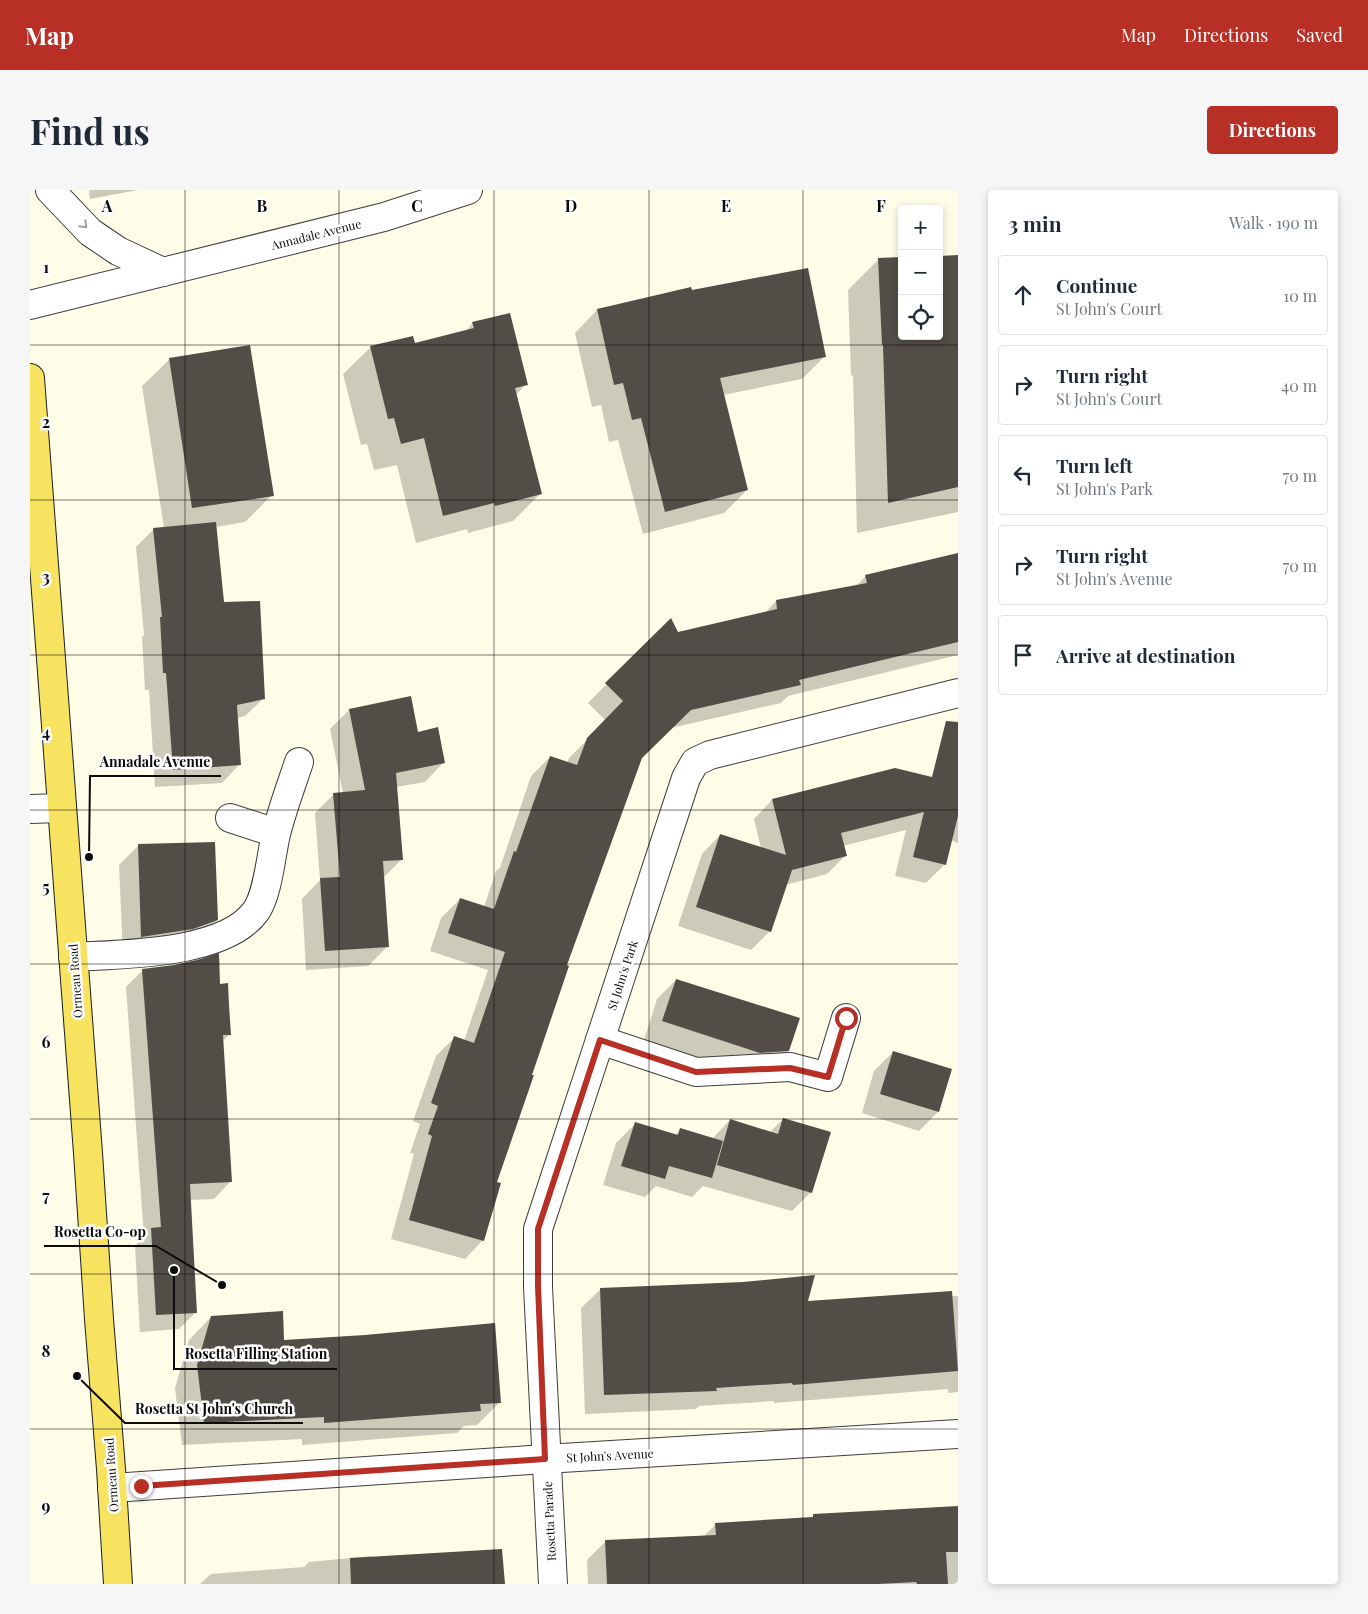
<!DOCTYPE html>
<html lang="en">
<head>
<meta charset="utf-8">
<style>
	:root { --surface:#fff; --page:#f6f6f7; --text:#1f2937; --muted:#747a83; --line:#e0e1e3; --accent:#b82f26 }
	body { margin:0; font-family:"Playfair Display",serif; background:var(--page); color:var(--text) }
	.controls { position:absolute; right:15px; top:15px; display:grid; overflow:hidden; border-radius:5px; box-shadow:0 2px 8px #0003 }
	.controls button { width:45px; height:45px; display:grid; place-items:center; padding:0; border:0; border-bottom:1px solid var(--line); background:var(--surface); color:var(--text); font:25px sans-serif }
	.stop { position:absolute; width:15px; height:15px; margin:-11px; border:4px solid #b82f26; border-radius:50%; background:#fff }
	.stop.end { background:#b82f26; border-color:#fff; box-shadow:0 1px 5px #0008 }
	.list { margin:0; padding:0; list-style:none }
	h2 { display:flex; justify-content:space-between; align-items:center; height:65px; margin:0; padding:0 20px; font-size:21px }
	h2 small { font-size:16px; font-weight:400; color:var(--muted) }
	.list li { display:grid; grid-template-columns:32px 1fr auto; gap:15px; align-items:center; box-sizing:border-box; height:80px; margin:0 10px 10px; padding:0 10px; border:1px solid var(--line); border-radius:5px }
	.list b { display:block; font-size:19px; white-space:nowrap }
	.list p { margin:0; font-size:16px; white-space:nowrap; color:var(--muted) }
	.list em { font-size:16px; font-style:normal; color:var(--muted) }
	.icon { flex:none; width:28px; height:28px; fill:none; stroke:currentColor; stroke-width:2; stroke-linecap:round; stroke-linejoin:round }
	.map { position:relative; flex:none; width:928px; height:1394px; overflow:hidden; border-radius:5px }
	header { display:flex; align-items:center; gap:30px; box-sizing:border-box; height:70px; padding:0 25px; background:var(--accent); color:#fff }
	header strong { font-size:24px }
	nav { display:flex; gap:28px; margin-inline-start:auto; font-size:18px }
	.intro { display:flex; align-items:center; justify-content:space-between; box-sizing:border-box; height:120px; padding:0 30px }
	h1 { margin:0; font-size:35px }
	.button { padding:12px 22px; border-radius:5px; background:var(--accent); color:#fff; font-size:18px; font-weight:700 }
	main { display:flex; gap:30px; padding:0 30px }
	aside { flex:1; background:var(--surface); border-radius:5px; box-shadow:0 2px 8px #0003 }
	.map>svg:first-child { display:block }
</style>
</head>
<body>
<header>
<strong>Map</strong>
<nav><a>Map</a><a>Directions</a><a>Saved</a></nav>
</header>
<div class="intro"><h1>Find us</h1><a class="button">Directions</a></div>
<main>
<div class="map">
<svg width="928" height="1394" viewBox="0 0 928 1394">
	<rect width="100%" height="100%" fill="#fffde8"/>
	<!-- shadow -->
	<g fill="#0003">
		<path d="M59 0H108L60 9Z"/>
		<path d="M928 66V322L827 343 823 185 821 186 818 100 849 69 872 146H909V67Z"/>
		<path d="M660 99 661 102 795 166 772 189 693 205 717 300 694 323 613 344 588 250 579 252 571 215 562 217 545 143 567 120Z"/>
		<path d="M443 133 496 194 486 205 510 304 483 331 438 343 437 339 386 353 367 275 344 280 337 254 331 255 313 184 341 157 384 154 435 142Z"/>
		<path d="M140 169 242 305 215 332 186 337 193 414 234 508 215 526 207 528 210 574 192 593 125 597 119 500H115L112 447 114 445 106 357 124 339 134 338 112 196Z"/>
		<path d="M928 364V465L758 506 751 513 641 538 611 568 536 776 466 993 453 1050 435 1069 361 1049 384 964 380 963 390 934 383 931 406 866 424 848 434 851 458 780 400 761 411 728 430 709 454 717 466 681 470 678 501 586 520 567 537 573 539 568 576 531 558 513 640 430 647 444 735 423 746 411 826 396 836 386Z"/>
		<path d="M319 520 387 543 414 572 395 592 366 597 372 669 353 688 357 757 338 776 276 780 272 709 290 690 285 623 304 604 313 603 300 539Z"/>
		<path d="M865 579 928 594V653L921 650 915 674 896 693 865 686 876 640 813 656 816 665 797 684 755 695 740 741 721 760 648 736 672 664 690 645 731 658 724 629 742 610Z"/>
		<path d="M108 656 187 730 167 749 93 766 89 675Z"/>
		<path d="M113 780 189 795 200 844 192 852 201 991 184 1009 159 1010 166 1122 149 1139 110 1142 105 1056 114 1047 96 797Z"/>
		<path d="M646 790 758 861 739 880 710 882 614 850 627 809Z"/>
		<path d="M863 862 908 922 889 941 832 923 844 881Z"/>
		<path d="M753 929 781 1002 762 1021 673 996 662 1007 626 996 615 1007 573 995 586 953 605 934 645 945 650 940 682 949 700 930 740 942Z"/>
		<path d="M571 1099 776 1113 928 1106V1202L918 1203V1199L744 1213V1211L669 1216 666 1219 555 1224 551 1118Z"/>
		<path d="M181 1127 253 1151 470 1212 447 1235 434 1236 427 1243 272 1255V1249L152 1255 145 1198 159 1150Z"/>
		<path d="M928 1318V1394H558L557 1370 576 1351 673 1347 686 1334 781 1328 784 1326 820 1323Z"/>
		<path d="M342 1366V1368L473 1394H170L181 1384 274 1377 279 1372Z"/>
	</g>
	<!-- building -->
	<g fill="#534d47">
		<path d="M928 65V297L858 313 853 155H852L848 68 872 67V146H909V66Z"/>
		<path d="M778 78 796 167 690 188 718 300 635 322 611 228 602 230 593 193 584 195 567 119 661 97 662 100Z"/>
		<path d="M480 123 498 195 485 198 512 304 465 316 464 313 413 326 394 248 371 254 364 228 358 229 340 156 383 146 385 153 444 138 442 132Z"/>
		<path d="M220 155 244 306 162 318 139 168Z"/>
		<path d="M186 332 194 412 230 411 235 509 207 515 211 575 143 580 136 483H133L130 427H132L123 338Z"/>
		<path d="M928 363V452L769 490 771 495 661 520 612 568 537 775 539 776 502 885H504L467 992 471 993 454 1051 379 1030 402 946 398 944 408 916 401 913 424 846 444 853 475 762 418 743 430 708 464 719 484 661 486 662 520 566 547 575 557 548 593 511 575 493 641 428 648 442 747 419 746 410 837 393 835 385Z"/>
		<path d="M381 506 388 542 408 537 415 573 366 583 373 670 353 671 359 757 295 761 290 688 310 687 303 603 335 600 319 519Z"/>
		<path d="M916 531 928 532V626L916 675 883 667 894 622 811 643 817 666 762 680 741 742 666 717 690 644 756 665 742 609 865 578 902 587Z"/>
		<path d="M185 652 188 730 163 739 111 747 108 654Z"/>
		<path d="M189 763 190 794 198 793 199 815 201 845H193L202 992 160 994 167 1123 126 1125 121 1038 131 1037 112 779 144 775 171 769Z"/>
		<path d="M646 789 770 828 759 861 730 863 632 831Z"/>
		<path d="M863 861 922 879 909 922 850 904Z"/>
		<path d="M753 928 801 942 782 1003 687 975 700 929 748 944Z"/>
		<path d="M605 932 648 945 650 938 693 951 682 988 639 976 635 989 591 976Z"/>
		<path d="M785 1085 778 1111 922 1101 928 1181 763 1195 762 1193 686 1198 687 1201 574 1205 570 1098 713 1092Z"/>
		<path d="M253 1121 254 1150 335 1145 465 1133 471 1213 450 1214 451 1221 294 1233V1227L174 1233 167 1175 181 1126Z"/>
		<path d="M928 1316V1362H916L918 1394H887L886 1392 848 1394H577L575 1350 686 1345 685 1333 783 1327V1324L820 1322Z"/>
		<path d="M472 1359 475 1394H321L320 1368Z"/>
	</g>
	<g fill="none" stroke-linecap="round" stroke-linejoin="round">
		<defs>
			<g id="minor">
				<path d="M0 619 32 618"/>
				<path d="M200 628 246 643"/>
				<path d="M43 767C92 764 195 765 226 721 238 704 241 665 246 644 252 620 261 596 269 572"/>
				<path d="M570 850 666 882 760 877 798 887 816 828"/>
				<path d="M82 1298 515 1269 928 1244"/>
				<path d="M523 1394 508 1097V1039L656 588 665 572 680 565 928 503"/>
			</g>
			<g id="tertiary">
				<path d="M20 0 60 42 88 61 133 82"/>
				<path d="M0 115 354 27 438 0"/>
			</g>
			<path id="primary" d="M0 188 58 963 69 1129 81 1279 88 1394"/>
		</defs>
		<!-- minor casing -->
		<use href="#minor" stroke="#3e3e3e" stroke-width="30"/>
		<!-- tertiary casing -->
		<use href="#tertiary" stroke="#3e3e3e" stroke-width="30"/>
		<!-- primary casing -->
		<use href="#primary" stroke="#1c1c1c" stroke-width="30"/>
		<!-- minor -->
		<use href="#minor" stroke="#fff" stroke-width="28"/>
		<!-- tertiary -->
		<use href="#tertiary" stroke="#fff" stroke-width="28"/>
		<!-- primary -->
		<use href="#primary" stroke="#f7e360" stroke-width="28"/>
	</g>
	<!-- one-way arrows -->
	<defs><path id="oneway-chevron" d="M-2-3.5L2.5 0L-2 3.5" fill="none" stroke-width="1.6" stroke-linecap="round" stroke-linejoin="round" transform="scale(1.25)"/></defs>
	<use stroke="#9d9d9d" href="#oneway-chevron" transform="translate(54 35) rotate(45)"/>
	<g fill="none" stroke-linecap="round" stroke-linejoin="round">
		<!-- route -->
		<path stroke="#b82f26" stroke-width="6" d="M111 1296 515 1269 508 1096V1039L570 850 666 882 760 878 798 887 816 828"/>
	</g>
	<!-- grid -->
	<path fill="none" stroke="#0b0b0b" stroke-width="1" stroke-opacity="0.55" d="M155 0V1394M309 0V1394M464 0V1394M619 0V1394M773 0V1394M0 155H928M0 310H928M0 465H928M0 620H928M0 774H928M0 929H928M0 1084H928M0 1239H928"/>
	<g text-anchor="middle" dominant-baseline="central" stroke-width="5" stroke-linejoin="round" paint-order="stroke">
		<!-- street labels -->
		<g font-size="12" fill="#0b0b0b" stroke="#fff">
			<text transform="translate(286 44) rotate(-14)">Annadale Avenue</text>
			<text transform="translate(592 785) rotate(-72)">St John's Park</text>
			<text transform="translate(45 791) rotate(-94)">Ormeau Road</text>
			<text transform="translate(580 1265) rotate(-3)">St John's Avenue</text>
			<text transform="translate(81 1285) rotate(-94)">Ormeau Road</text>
			<text transform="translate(519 1331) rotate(-93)">Rosetta Parade</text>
		</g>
	</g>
	<g font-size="16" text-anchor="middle" font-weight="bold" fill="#0b0b0b" stroke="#fff" stroke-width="5" stroke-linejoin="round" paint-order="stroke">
		<text x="77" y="22">A</text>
		<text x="232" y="22">B</text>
		<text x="387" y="22">C</text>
		<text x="541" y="22">D</text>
		<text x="696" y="22">E</text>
		<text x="851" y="22">F</text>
		<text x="16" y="83">1</text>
		<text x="16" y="238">2</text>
		<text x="16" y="393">3</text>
		<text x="16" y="548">4</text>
		<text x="16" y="703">5</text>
		<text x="16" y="858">6</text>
		<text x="16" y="1012">7</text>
		<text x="16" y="1167">8</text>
		<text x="16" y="1322">9</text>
	</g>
	<!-- callouts -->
	<path fill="none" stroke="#0b0b0b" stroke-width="2" d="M59 667L60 586H191M192 1095L126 1056H14M144 1080L144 1179H307M47 1186L95 1233H273"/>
	<g fill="#0b0b0b" stroke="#fff" stroke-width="2">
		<circle cx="59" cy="667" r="5"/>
		<circle cx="192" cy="1095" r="5"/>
		<circle cx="144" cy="1080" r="5"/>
		<circle cx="47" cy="1186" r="5"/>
	</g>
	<g font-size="14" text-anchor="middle" font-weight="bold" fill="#0b0b0b" stroke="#fff" stroke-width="5" stroke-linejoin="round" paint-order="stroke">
		<text x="125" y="577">Annadale Avenue</text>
		<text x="70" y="1047">Rosetta Co-op</text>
		<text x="226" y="1169">Rosetta Filling Station</text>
		<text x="184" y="1224">Rosetta St John's Church</text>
	</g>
</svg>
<div class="controls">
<button>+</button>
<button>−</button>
<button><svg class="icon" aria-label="locate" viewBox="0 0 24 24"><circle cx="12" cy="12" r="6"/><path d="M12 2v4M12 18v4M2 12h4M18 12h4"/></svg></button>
</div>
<div class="stop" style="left:816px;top:828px"></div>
<div class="stop end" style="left:111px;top:1296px"></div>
</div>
<aside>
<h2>3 min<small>Walk · 190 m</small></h2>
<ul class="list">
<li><svg class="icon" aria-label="ahead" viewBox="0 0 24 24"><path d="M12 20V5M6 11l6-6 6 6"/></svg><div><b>Continue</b><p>St John's Court</p></div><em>10 m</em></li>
<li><svg class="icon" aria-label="right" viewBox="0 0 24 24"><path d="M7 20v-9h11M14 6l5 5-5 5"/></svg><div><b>Turn right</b><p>St John's Court</p></div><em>40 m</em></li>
<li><svg class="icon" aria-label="left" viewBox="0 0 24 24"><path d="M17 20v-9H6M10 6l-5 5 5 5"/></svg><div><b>Turn left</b><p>St John's Park</p></div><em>70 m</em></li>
<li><svg class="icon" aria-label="right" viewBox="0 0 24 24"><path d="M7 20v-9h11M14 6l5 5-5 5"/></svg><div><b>Turn right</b><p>St John's Avenue</p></div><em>70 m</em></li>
<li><svg class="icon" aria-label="arrive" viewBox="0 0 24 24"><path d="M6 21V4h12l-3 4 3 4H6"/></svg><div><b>Arrive at destination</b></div></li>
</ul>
</aside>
</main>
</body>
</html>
